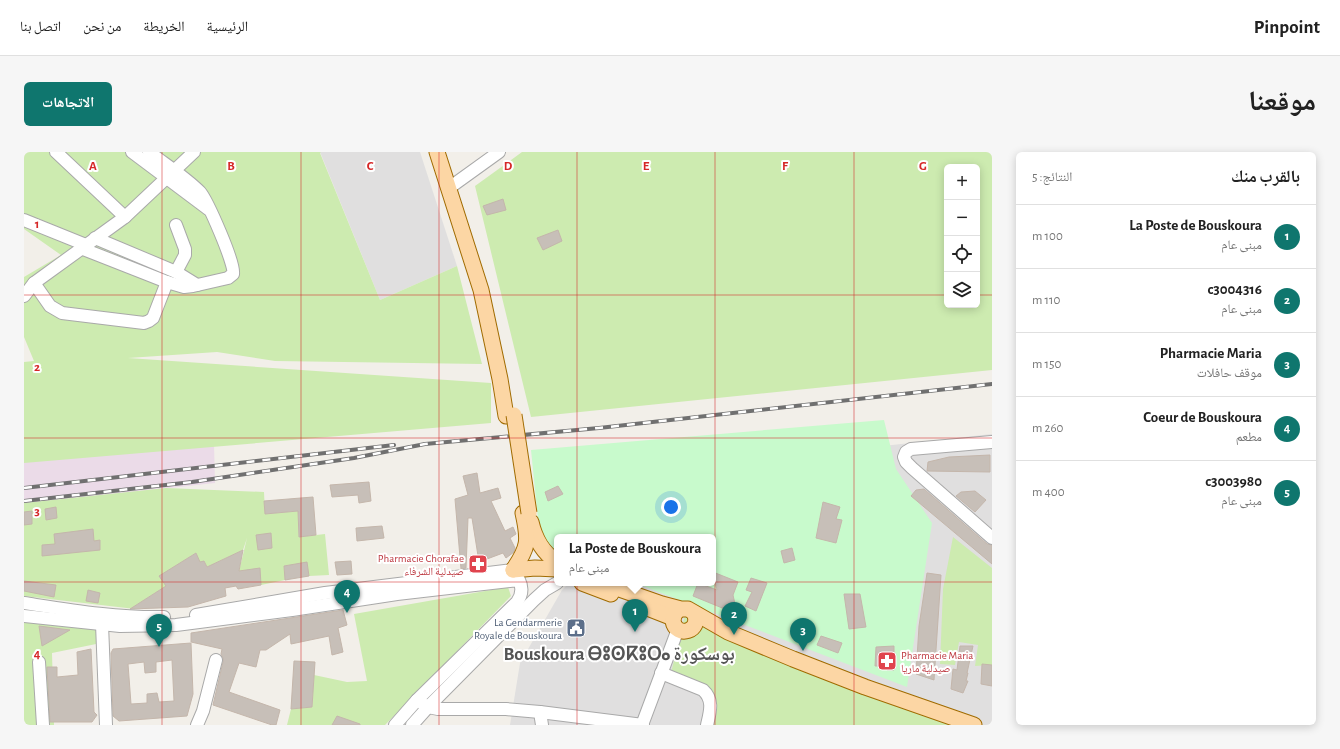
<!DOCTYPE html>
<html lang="ar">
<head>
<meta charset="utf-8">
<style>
	:root { --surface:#fff; --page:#f6f6f6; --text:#222; --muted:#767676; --line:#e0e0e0; --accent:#0f766e }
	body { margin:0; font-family:"Alegreya Sans","Noto Naskh Arabic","Noto Sans Tifinagh",sans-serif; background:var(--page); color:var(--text); direction:rtl }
	.controls { position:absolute; right:12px; top:12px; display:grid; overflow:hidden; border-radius:6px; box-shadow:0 2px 10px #0003 }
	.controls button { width:36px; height:36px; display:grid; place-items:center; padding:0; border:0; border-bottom:1px solid var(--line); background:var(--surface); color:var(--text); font:20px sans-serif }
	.you { position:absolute; left:647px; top:355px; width:14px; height:14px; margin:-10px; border:3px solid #fff; border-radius:50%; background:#1a73e8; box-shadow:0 0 0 6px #1a73e833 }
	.badge { display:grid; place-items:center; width:26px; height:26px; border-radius:50%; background:var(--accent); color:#fff; font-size:13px; font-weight:700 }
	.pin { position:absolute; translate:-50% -33px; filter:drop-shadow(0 1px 2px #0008) }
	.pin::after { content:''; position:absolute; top:21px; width:14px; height:12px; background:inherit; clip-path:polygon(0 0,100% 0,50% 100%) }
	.popup { position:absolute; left:530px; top:382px; width:162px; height:52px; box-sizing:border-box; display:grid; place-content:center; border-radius:6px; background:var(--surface); filter:drop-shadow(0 1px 3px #0005); font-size:13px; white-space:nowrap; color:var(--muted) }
	.popup b { font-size:15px; color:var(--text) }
	.popup::after { content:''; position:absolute; left:50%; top:100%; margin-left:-8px; border:8px solid transparent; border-top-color:var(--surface) }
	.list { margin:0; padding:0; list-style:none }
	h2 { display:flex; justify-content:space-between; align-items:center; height:52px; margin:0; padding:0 16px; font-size:17px }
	h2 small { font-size:13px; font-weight:400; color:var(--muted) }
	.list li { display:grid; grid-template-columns:26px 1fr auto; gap:12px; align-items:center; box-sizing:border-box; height:64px; padding:0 16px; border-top:1px solid var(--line) }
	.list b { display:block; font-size:15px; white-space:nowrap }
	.list p { margin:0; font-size:13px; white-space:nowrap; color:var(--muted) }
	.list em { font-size:13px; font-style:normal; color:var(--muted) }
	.icon { flex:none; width:22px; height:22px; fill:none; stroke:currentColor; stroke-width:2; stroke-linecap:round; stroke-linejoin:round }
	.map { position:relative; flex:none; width:968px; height:573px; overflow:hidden; direction:ltr; border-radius:6px }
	header { display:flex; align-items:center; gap:24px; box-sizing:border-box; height:56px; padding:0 20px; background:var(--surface); border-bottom:1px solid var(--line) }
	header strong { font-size:19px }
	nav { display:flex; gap:22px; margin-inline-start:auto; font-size:14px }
	.intro { display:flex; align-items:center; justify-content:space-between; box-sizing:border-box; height:96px; padding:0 24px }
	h1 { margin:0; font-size:28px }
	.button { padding:10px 18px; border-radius:6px; background:var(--accent); color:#fff; font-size:14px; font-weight:700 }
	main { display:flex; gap:24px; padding:0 24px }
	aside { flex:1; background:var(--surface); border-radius:6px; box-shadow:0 2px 10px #0003 }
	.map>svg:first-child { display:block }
</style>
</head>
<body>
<header>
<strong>Pinpoint</strong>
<nav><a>الرئيسية</a><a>الخريطة</a><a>من نحن</a><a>اتصل بنا</a></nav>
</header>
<div class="intro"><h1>موقعنا</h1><a class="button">الاتجاهات</a></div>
<main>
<aside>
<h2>بالقرب منك<small>النتائج: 5</small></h2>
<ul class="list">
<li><span class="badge">1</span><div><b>La Poste de Bouskoura</b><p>مبنى عام</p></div><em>100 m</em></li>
<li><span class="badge">2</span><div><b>c3004316</b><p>مبنى عام</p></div><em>110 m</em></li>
<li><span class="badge">3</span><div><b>Pharmacie Maria</b><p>موقف حافلات</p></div><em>150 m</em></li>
<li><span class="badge">4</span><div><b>Coeur de Bouskoura</b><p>مطعم</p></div><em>260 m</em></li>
<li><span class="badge">5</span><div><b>c3003980</b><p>مبنى عام</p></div><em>400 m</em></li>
</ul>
</aside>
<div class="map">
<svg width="968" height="573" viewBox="0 0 968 573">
	<rect width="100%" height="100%" fill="#f2efe9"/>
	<!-- residential -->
	<g fill="#e0dfdf">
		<path d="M296 0H396L433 114 356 148Z"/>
		<path d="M968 282V573H486L496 511 538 438 545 431H689V385L850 295Z"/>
	</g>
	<!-- industrial -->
	<path fill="#ebdbe8" d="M190 292 191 331 0 352V310Z"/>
	<!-- grass -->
	<g fill="#cdebb0" fill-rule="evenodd">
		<path d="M0 0H297L296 1 356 148 433 114 458 212 251 209 193 200 104 206 467 231V271L0 311V210L10 209 0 185V125L37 103 0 77Z"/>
		<path d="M498 0H968V218L507 265 451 34ZM923 15H953V153H923Z"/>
		<path d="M142 336 240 340 241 362 274 359 275 385 301 382 305 423 285 424 283 411 260 414 261 428 237 433 215 419 223 386 219 398 183 415 180 409 176 411 172 401 136 424 142 434 111 454V457L0 444V351Z"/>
		<path d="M929 385 968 416V513L951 514 954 493 935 490 931 513 916 512 919 437Z"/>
		<path d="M484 435 487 444 361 573H263L267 557 288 555 290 523 323 530 343 529 330 462Z"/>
		<path d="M661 463 954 573H688V542L646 525Z"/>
		<path d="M0 468 76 478 77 491 28 501 30 573H0Z"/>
	</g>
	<!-- park -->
	<path fill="#c8facc" d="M860 268 872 317 908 371 883 535 611 431H689V385H533V401L522 390 514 367 507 298Z"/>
	<!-- building -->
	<g fill="#c7bfb8" stroke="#c4b6ab" fill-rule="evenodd">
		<path d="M479 47 482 58 463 63 459 54Z"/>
		<path d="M534 78 538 89 519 98 513 86Z"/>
		<path d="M966 303V320L903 319 904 310 925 305Z"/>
		<path d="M453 321 456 341 474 336 477 346 467 349 481 379 489 375 492 382 486 386 491 396 490 400 482 406 479 401 455 410 448 366H444L442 416 437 417 431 347 444 343 439 324Z"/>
		<path d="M345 330 347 349 335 351 334 343 308 345 306 333Z"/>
		<path d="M534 334 539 342 524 349 521 340Z"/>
		<path d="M900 337 963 392 968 393V412L887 344 892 338Z"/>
		<path d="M951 339 962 348 951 360 932 344 937 340Z"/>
		<path d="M289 345 292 383 275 385 274 359 241 362 240 349Z"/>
		<path d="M799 350 816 355 812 367 818 368 812 391 792 386Z"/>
		<path d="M32 355 33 366 22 368 21 357Z"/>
		<path d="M8 359V372L0 373V360Z"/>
		<path d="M358 374 360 386 333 389 332 376Z"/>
		<path d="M69 377 70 389 76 388V398L18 404V393L31 392 30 382Z"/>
		<path d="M247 381 248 396 234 398 232 383Z"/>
		<path d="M768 396 771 408 760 411 757 399Z"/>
		<path d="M219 398 215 419 236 416 237 433 214 437 212 434 201 436 202 444 164 455 106 457 142 434 135 424 172 401 176 410 180 409 183 415Z"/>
		<path d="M327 409 328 422 313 423 311 410Z"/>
		<path d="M283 410 285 424 261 428 260 414Z"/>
		<path d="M689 420 714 430 709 443 711 452 708 460 669 444 674 431 693 438Z"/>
		<path d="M903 421 917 423 910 528 892 522 895 474Z"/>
		<path d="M727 426 743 431 732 459 721 454 728 440 722 438Z"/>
		<path d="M0 429 32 433 30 445 0 439Z"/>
		<path d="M64 438 76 441 74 451 62 449Z"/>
		<path d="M820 442H836L842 475 825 477Z"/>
		<path d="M319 458 323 473 314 476 319 500 308 503 305 484 267 492 266 482 242 498H236L232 515 215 511 205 540 256 558 252 573H248L189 553 199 510V506L197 502 198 497 167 490V481Z"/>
		<path d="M15 474 46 478 18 494Z"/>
		<path d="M797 484 818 491 814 501 793 493Z"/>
		<path d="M167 491 169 542 163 564 95 569 89 564 87 501 89 497ZM148 508 150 549 135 550 133 541 123 542V551L107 552 104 512 120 510 121 521 132 520V510Z"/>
		<path d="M870 494V518H863L862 514H851L852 495Z"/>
		<path d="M936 494H949L943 521H944L942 529H944L939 541 927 537 929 517 933 518Z"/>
		<path d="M67 497 70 560 73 563 68 570H26L23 515H33V525L54 523 53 500Z"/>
		<path d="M270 509 291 510 288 555 267 557Z"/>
		<path d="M958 512 968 513V534L957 532Z"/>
		<path d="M313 564 336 572V573H308Z"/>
	</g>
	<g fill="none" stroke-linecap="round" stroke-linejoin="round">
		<defs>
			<g id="minor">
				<path d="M32 0 101 65"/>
				<path d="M108 0 184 57"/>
				<path d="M425 36 475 0"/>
				<path d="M0 68 62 93"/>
				<path d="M152 73 161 97V103L152 120"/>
				<path d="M71 86 152 120 173 133"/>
				<path d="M59 97 143 130 160 135 169 134 204 126 209 122C212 113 183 48 176 40 161 25 142 13 125 0"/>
				<path d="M10 131 26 154 38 161 120 171 125 169 129 166 143 130"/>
				<path d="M0 144 10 131 101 65 170 0"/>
				<path d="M968 290 887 297 882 300 880 305 882 310 888 316 968 386"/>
				<path d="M0 451C46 458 93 466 140 465"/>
				<path d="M172 463 301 441 489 418"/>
				<path d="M0 464 96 474 152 473 268 458 373 442 495 428C499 436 498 443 493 450L393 548 371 573"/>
				<path d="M78 472 82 573"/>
				<path d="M15 510 19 573"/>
				<path d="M637 521 679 538C690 548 686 560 683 573"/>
				<path d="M393 548 404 555 414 557H482L516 560 619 573"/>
				<path d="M516 560 518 573"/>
				<path d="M173 573 179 559 192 508"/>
				<path d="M388 573 404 555 510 448 521 438 533 431"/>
				<path d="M618 573 654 477"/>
			</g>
			<g id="major">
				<path d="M413 0 457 138 476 227 482 264"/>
				<path d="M507 370C511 387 518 400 533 410"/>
				<path d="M489 418C505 395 505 388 499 361"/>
				<path d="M489 418 511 416 533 417"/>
				<path d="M558 431 587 442"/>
				<path d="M578 431 638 452 657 457H664L704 480 769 507 841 535 950 573"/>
				<path d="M626 457 649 466"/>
				<path d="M654 458C651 461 649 464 649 469 652 487 679 479 670 461"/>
			</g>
		</defs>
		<!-- minor casing -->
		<use href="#minor" stroke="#a9a9a9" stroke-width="14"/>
		<!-- major casing -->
		<use href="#major" stroke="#a06b00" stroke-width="17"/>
		<!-- minor -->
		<use href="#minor" stroke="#fff" stroke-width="12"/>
		<!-- major -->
		<use href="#major" stroke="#fcd6a4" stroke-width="15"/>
		<defs>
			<g id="rail">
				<path d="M0 336 370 293"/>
				<path d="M0 349 168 330 330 306 401 292 575 276 968 232"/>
			</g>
		</defs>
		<!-- rail casing -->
		<use href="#rail" stroke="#707070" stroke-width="4"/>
		<!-- rail -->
		<use href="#rail" stroke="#fff" stroke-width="2.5" stroke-dasharray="8" stroke-linecap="butt"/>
		<defs>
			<path id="major-bridge" d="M490 263 505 361"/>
		</defs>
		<!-- major-bridge casing -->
		<use href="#major-bridge" stroke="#a06b00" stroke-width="17" stroke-linecap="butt"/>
		<!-- major-bridge -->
		<use href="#major-bridge" stroke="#fcd6a4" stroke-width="15"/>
	</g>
	<!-- grid -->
	<path fill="none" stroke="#d62828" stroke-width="1" stroke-opacity="0.55" d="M138 0V573M277 0V573M415 0V573M553 0V573M691 0V573M830 0V573M0 143H923M953 143H968M0 286H968M0 430H968"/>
	<!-- icons -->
	<defs>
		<symbol id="pharmacy-square" viewBox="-11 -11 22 22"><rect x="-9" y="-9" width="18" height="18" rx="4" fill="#e0444e" stroke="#fff"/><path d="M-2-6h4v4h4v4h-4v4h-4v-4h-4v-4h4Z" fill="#fff"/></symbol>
		<symbol id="civic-square" viewBox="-11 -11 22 22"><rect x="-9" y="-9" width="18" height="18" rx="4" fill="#5c6f8a" stroke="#fff"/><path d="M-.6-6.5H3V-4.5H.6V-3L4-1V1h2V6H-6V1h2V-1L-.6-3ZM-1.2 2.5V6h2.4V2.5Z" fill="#fff"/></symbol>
	</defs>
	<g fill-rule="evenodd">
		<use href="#pharmacy-square" x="443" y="401" width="22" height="22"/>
		<use href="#civic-square" x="541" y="465" width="22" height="22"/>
		<use href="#pharmacy-square" x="852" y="498" width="22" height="22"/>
	</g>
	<g text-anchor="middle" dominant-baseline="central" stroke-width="4" stroke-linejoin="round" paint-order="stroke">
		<!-- health labels -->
		<g font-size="11" fill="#be3a42" stroke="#fff" text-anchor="end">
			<text x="440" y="406">Pharmacie Chorafae<tspan x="440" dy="13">صيدلية الشرفاء</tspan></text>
			<text x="877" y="503" text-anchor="start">Pharmacie Maria<tspan x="877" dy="13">صيدلية ماريا</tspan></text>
		</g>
		<!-- service labels -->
		<g font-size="11" fill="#4e5e75" stroke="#fff" text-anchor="end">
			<text x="538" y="470">La Gendarmerie<tspan x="538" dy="13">Royale de Bouskoura</tspan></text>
		</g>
		<!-- town labels -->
		<g font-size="19" font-weight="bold" fill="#555" stroke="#fff">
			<text x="595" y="502">Bouskoura ⴱⵓⵙⴽⵓⵔⴰ بوسكورة</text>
		</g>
	</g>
	<g font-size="13" text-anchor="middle" font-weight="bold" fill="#d62828" stroke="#fff" stroke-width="4" stroke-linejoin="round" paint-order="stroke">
		<text x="69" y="18">A</text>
		<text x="207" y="18">B</text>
		<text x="346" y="18">C</text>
		<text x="484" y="18">D</text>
		<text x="622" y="18">E</text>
		<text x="761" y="18">F</text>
		<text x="899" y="18">G</text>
		<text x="13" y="76">1</text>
		<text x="13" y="219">2</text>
		<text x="13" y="363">3</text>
		<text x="13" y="506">4</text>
	</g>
</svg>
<div class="controls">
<button>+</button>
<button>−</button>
<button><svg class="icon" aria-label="locate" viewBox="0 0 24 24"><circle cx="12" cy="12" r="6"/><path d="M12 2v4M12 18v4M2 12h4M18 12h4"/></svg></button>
<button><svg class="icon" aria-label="layers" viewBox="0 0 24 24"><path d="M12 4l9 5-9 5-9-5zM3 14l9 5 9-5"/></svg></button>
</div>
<div class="you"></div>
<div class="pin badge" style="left:611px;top:480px">1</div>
<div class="popup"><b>La Poste de Bouskoura</b>مبنى عام</div>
<div class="pin badge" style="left:710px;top:483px">2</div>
<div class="pin badge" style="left:779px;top:499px">3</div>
<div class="pin badge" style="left:323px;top:461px">4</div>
<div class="pin badge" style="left:135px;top:495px">5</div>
</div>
</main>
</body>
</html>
